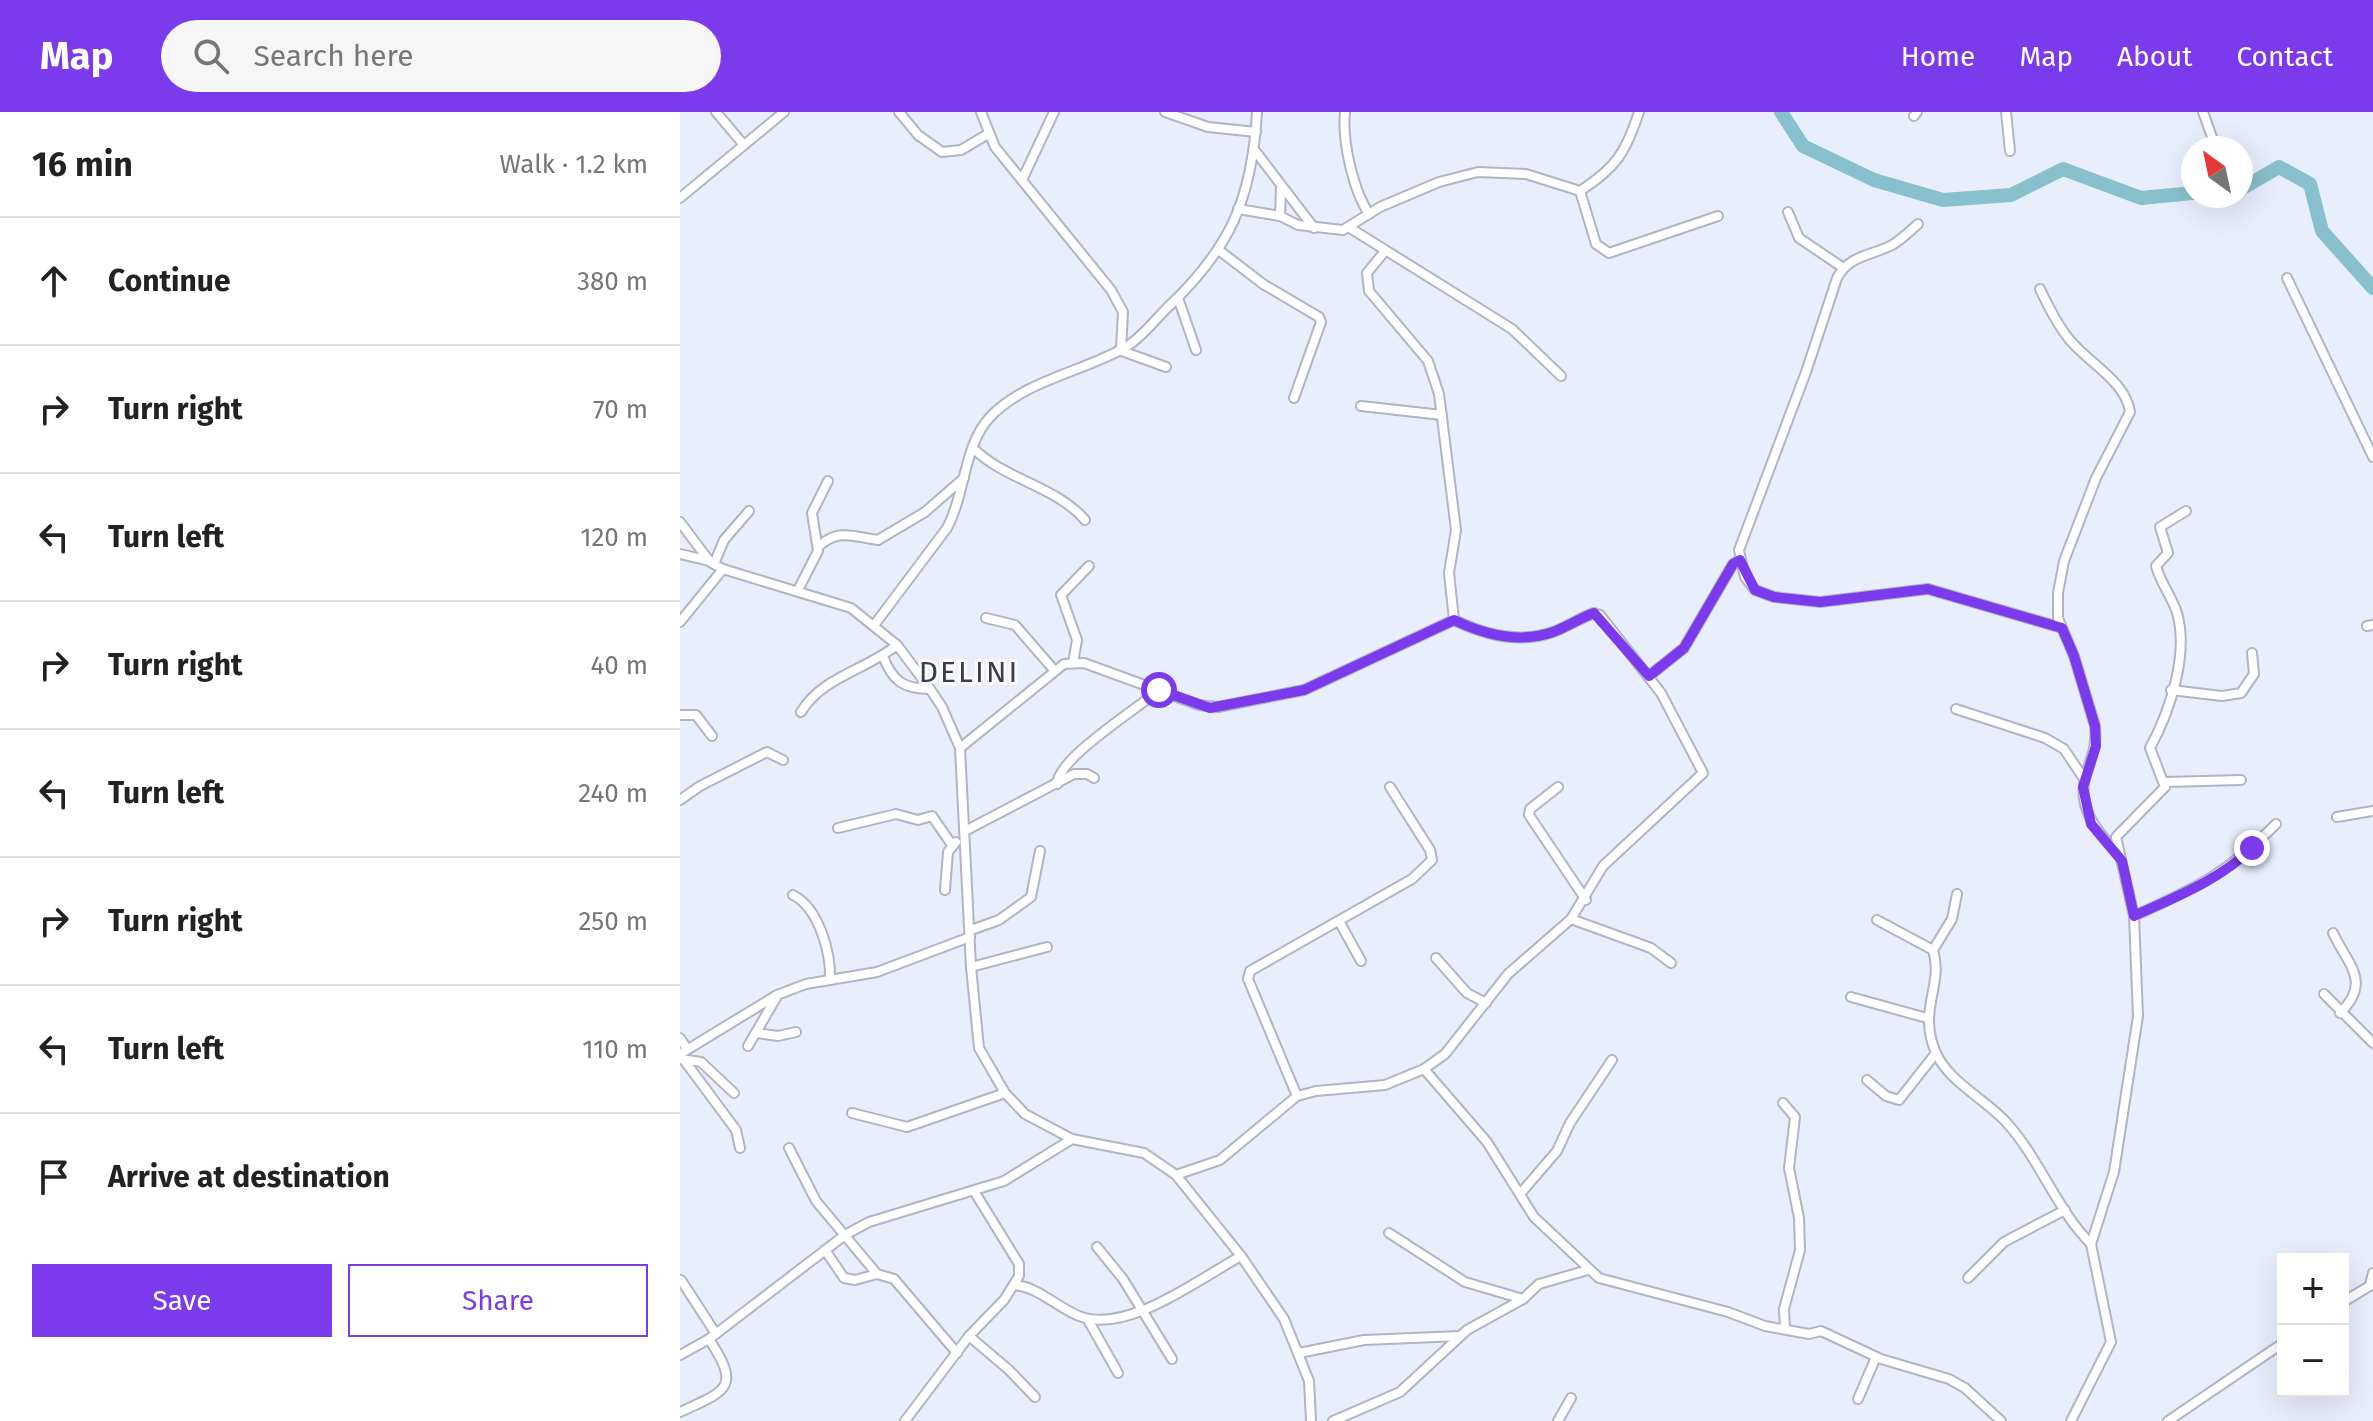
<!DOCTYPE html>
<html lang="en">
<head>
<meta charset="utf-8">
<style>
	:root { --surface:#fff; --page:#f6f6f6; --text:#222; --muted:#767676; --line:#e0e0e0; --accent:#7c3aed }
	body { margin:0; font-family:"Fira Sans",sans-serif; background:var(--page); color:var(--text) }
	.controls { position:absolute; right:24px; bottom:24px; display:grid; overflow:hidden; border-radius:0px; box-shadow:0 8px 32px #0002 }
	.controls button { width:72px; height:72px; display:grid; place-items:center; padding:0; border:0; border-bottom:2px solid var(--line); background:var(--surface); color:var(--text); font:40px sans-serif }
	.compass { position:absolute; left:1501px; top:24px; width:72px; height:72px; border-radius:50%; background:var(--surface); box-shadow:0 8px 32px #0002; rotate:327deg }
	.stop { position:absolute; width:24px; height:24px; margin:-18px; border:6px solid #7c3aed; border-radius:50%; background:#fff }
	.stop.end { background:#7c3aed; border-color:#fff; box-shadow:0 2px 8px #0008 }
	.list { margin:0; padding:0; list-style:none }
	h2 { display:flex; justify-content:space-between; align-items:center; height:104px; margin:0; padding:0 32px; font-size:34px }
	h2 small { font-size:26px; font-weight:400; color:var(--muted) }
	.list li { display:grid; grid-template-columns:52px 1fr auto; gap:24px; align-items:center; box-sizing:border-box; height:128px; padding:0 32px; border-top:2px solid var(--line) }
	.list b { display:block; font-size:30px; white-space:nowrap }
	.list em { font-size:26px; font-style:normal; color:var(--muted) }
	.actions { display:flex; gap:16px; padding:24px 32px }
	.actions a { flex:1; padding:18px 0; border:2px solid var(--accent); border-radius:0px; text-align:center; font-size:28px; color:var(--accent) }
	.actions .main { background:var(--accent); color:#fff }
	.icon { flex:none; width:44px; height:44px; fill:none; stroke:currentColor; stroke-width:2; stroke-linecap:round; stroke-linejoin:round }
	.map { position:relative; flex:none; width:1693px; height:1309px; overflow:hidden }
	header { display:flex; align-items:center; gap:48px; box-sizing:border-box; height:112px; padding:0 40px; background:var(--accent); color:#fff }
	header strong { font-size:38px }
	nav { display:flex; gap:44px; margin-inline-start:auto; font-size:28px }
	.search { width:560px; height:72px; background:var(--page); display:flex; align-items:center; gap:20px; box-sizing:border-box; padding:0 28px; border-radius:44px; color:var(--muted); font-size:30px }
	main { display:flex }
	aside { flex:1; background:var(--surface) }
	.map>svg:first-child { display:block }
</style>
</head>
<body>
<header>
<strong>Map</strong>
<div class="search"><svg class="icon" aria-label="search" viewBox="0 0 24 24"><circle cx="10" cy="10" r="6"/><path d="M15 15l6 6"/></svg>Search here</div>
<nav><a>Home</a><a>Map</a><a>About</a><a>Contact</a></nav>
</header>
<main>
<aside>
<h2>16 min<small>Walk · 1.2 km</small></h2>
<ul class="list">
<li><svg class="icon" aria-label="ahead" viewBox="0 0 24 24"><path d="M12 20V5M6 11l6-6 6 6"/></svg><div><b>Continue</b></div><em>380 m</em></li>
<li><svg class="icon" aria-label="right" viewBox="0 0 24 24"><path d="M7 20v-9h11M14 6l5 5-5 5"/></svg><div><b>Turn right</b></div><em>70 m</em></li>
<li><svg class="icon" aria-label="left" viewBox="0 0 24 24"><path d="M17 20v-9H6M10 6l-5 5 5 5"/></svg><div><b>Turn left</b></div><em>120 m</em></li>
<li><svg class="icon" aria-label="right" viewBox="0 0 24 24"><path d="M7 20v-9h11M14 6l5 5-5 5"/></svg><div><b>Turn right</b></div><em>40 m</em></li>
<li><svg class="icon" aria-label="left" viewBox="0 0 24 24"><path d="M17 20v-9H6M10 6l-5 5 5 5"/></svg><div><b>Turn left</b></div><em>240 m</em></li>
<li><svg class="icon" aria-label="right" viewBox="0 0 24 24"><path d="M7 20v-9h11M14 6l5 5-5 5"/></svg><div><b>Turn right</b></div><em>250 m</em></li>
<li><svg class="icon" aria-label="left" viewBox="0 0 24 24"><path d="M17 20v-9H6M10 6l-5 5 5 5"/></svg><div><b>Turn left</b></div><em>110 m</em></li>
<li><svg class="icon" aria-label="arrive" viewBox="0 0 24 24"><path d="M6 21V4h12l-3 4 3 4H6"/></svg><div><b>Arrive at destination</b></div></li>
</ul>
<div class="actions"><a class="main">Save</a><a>Share</a></div>
</aside>
<div class="map">
<svg width="1693" height="1309" viewBox="0 0 1693 1309">
	<rect width="100%" height="100%" fill="#e9eefd"/>
	<g fill="none" stroke-linecap="round" stroke-linejoin="round">
		<!-- river -->
		<g stroke="#88c1cd" stroke-width="14">
			<path d="M1101 0 1123 34 1194 68 1263 88 1331 83 1383 57 1461 86 1513 81"/>
			<path d="M1561 77 1599 55 1630 72 1642 119 1693 176"/>
		</g>
		<defs>
			<g id="street">
				<path d="M36 0 63 32"/>
				<path d="M219 0 238 23 262 40 281 38 308 22"/>
				<path d="M301 0 315 35 431 178 443 200 441 237"/>
				<path d="M485 0 528 15 576 20"/>
				<path d="M665 0C662 29 673 78 689 102"/>
				<path d="M1326 0 1330 39"/>
				<path d="M1523 0 1536 36"/>
				<path d="M1234 4 1237 0"/>
				<path d="M576 40 634 116"/>
				<path d="M342 68 374 0"/>
				<path d="M900 79 916 132 929 141 1038 104"/>
				<path d="M0 86 104 0"/>
				<path d="M558 97 600 104 618 113 663 118 700 95 759 70 798 60 846 62 900 79C936 56 946 40 959 0"/>
				<path d="M1108 100 1119 126 1162 155"/>
				<path d="M600 104 601 76"/>
				<path d="M1238 112C1230 119 1221 128 1212 133 1191 144 1169 143 1157 166L1126 260 1059 438 1065 465 1075 478 1094 485 1140 490 1248 477 1382 516"/>
				<path d="M670 116 832 217 881 264"/>
				<path d="M540 139 583 172 639 205 641 210 614 286"/>
				<path d="M1607 166 1693 345"/>
				<path d="M1360 177C1368 194 1377 212 1389 227 1407 250 1446 269 1450 300L1416 366 1384 449 1378 481V506L1394 544 1415 614C1417 633 1412 644 1406 663 1396 694 1416 719 1437 740"/>
				<path d="M498 186 516 238"/>
				<path d="M439 238 486 255"/>
				<path d="M681 294 762 303"/>
				<path d="M293 336C325 368 376 374 405 408"/>
				<path d="M0 410 30 450 43 457 171 496 217 533 250 577 262 595 280 636 291 855 299 936 325 981 345 1002 392 1027 464 1041 496 1063 561 1144 604 1207 629 1269 631 1309"/>
				<path d="M139 434C160 416 173 425 198 428L245 400 284 366"/>
				<path d="M0 442 30 449"/>
				<path d="M34 452 44 428 69 399"/>
				<path d="M118 478 138 439 132 401 148 369"/>
				<path d="M306 506 335 513 374 558"/>
				<path d="M0 510 43 457"/>
				<path d="M195 512 267 416C286 381 283 333 311 304 346 268 405 259 446 235 461 226 474 209 486 197 550 137 572 88 577 0"/>
				<path d="M1687 514 1693 513"/>
				<path d="M203 544C212 569 224 577 250 577"/>
				<path d="M393 551 397 528 381 483 409 454"/>
				<path d="M969 564 1004 536 1053 452 1060 448"/>
				<path d="M1491 578 1542 584 1561 581 1574 562 1572 541"/>
				<path d="M1276 597 1365 626 1384 637 1404 667"/>
				<path d="M121 600C142 565 186 558 217 533"/>
				<path d="M0 603H16L32 624"/>
				<path d="M280 636 384 552 404 551 519 593 538 595 624 578 774 508 769 461 776 418 759 282 748 249 689 179 687 161 705 139"/>
				<path d="M1485 670 1561 668"/>
				<path d="M377 672C378 646 457 597 479 578"/>
				<path d="M878 675 850 697 849 703 906 788"/>
				<path d="M0 688 20 674 87 640 103 648"/>
				<path d="M1657 705 1693 699"/>
				<path d="M158 716 216 702 238 708 252 704 272 733"/>
				<path d="M285 719 394 662H407L414 666"/>
				<path d="M265 778 268 740 276 730"/>
				<path d="M113 783C139 796 151 841 150 868"/>
				<path d="M1454 804C1516 776 1547 762 1596 712"/>
				<path d="M891 807 971 836 991 851"/>
				<path d="M1197 808 1253 838C1264 874 1237 897 1256 941 1268 969 1306 988 1326 1010 1360 1047 1376 1097 1411 1132"/>
				<path d="M659 809 681 849"/>
				<path d="M291 818 319 808 351 785 360 739"/>
				<path d="M1653 821C1668 853 1692 870 1660 901"/>
				<path d="M1253 838 1272 807 1277 782"/>
				<path d="M756 846 787 881 806 891"/>
				<path d="M291 855 367 835"/>
				<path d="M1644 882 1693 931"/>
				<path d="M1171 885 1247 906"/>
				<path d="M77 921 98 924 116 920"/>
				<path d="M0 926 7 937"/>
				<path d="M68 934 96 886"/>
				<path d="M0 942 97 883 126 872 197 860 290 825"/>
				<path d="M1 947 21 950 54 981"/>
				<path d="M4 948 56 1018 60 1036"/>
				<path d="M744 957 807 1030 854 1105 919 1166 1048 1200 1085 1214 1129 1222 1141 1219 1201 1247 1269 1267 1285 1276 1321 1309"/>
				<path d="M1187 968 1206 984 1219 988 1256 941"/>
				<path d="M617 984 568 867 570 859 732 767 752 748 750 738 710 675"/>
				<path d="M1103 991 1115 1005 1109 1056 1119 1106 1120 1138 1104 1197 1105 1216"/>
				<path d="M172 1001 227 1015 325 981"/>
				<path d="M109 1036 136 1089 197 1162 214 1167 277 1241"/>
				<path d="M496 1063 540 1048 617 984 636 979 705 973 744 957 765 942 828 862 891 807 923 754 1023 661 981 581 920 503 914 501C900 506 887 515 873 520 839 532 805 523 774 508"/>
				<path d="M840 1082 877 1039 890 1011 932 948"/>
				<path d="M709 1121 785 1170 843 1187"/>
				<path d="M417 1135 443 1167 492 1247"/>
				<path d="M145 1138 164 1166 175 1168 197 1162"/>
				<path d="M1288 1166 1324 1130 1385 1098"/>
				<path d="M1 1168 36 1222"/>
				<path d="M334 1173C357 1174 378 1196 399 1204 446 1223 519 1167 561 1144"/>
				<path d="M1690 1173 1693 1161"/>
				<path d="M1663 1190 1693 1172"/>
				<path d="M408 1208 438 1261"/>
				<path d="M289 1224 329 1258 355 1285"/>
				<path d="M619 1241 684 1228 780 1224"/>
				<path d="M0 1243 29 1227 165 1123 189 1110 324 1069 392 1027"/>
				<path d="M1178 1287 1196 1245"/>
				<path d="M0 1300C49 1278 60 1275 29 1227"/>
				<path d="M225 1309 289 1224 324 1188 339 1164V1152L294 1079"/>
				<path d="M653 1309 720 1280 787 1218 843 1187 859 1172 908 1158"/>
				<path d="M878 1309 891 1286"/>
				<path d="M1391 1309 1431 1230 1411 1132 1434 1060 1458 904 1454 804 1436 725 1485 675 1470 636C1490 599 1509 542 1497 501 1492 485 1480 470 1476 454L1488 441 1480 415 1506 399"/>
				<path d="M1488 1309 1603 1231"/>
			</g>
		</defs>
		<!-- street casing -->
		<use href="#street" stroke="#b0b4c3" stroke-width="12"/>
		<!-- street -->
		<use href="#street" stroke="#fff" stroke-width="8"/>
	</g>
	<g fill="none" stroke-linecap="round" stroke-linejoin="round">
		<!-- route -->
		<path stroke="#7c3aed" stroke-width="10" d="M479 578 530 596 624 578 774 508C805 523 839 532 873 520 887 515 900 506 914 501L969 564 1004 536 1053 452 1060 448 1075 478 1094 485 1140 490 1248 477 1382 516 1394 544 1415 614 1416 634 1403 675 1411 712 1442 749 1454 804C1495 785 1540 768 1572 736"/>
	</g>
	<g text-anchor="middle" dominant-baseline="central" stroke-width="6" stroke-linejoin="round" paint-order="stroke">
		<!-- quarter labels -->
		<g font-size="30" letter-spacing="2" fill="#3a3e4a" stroke="#fbfbff">
			<text x="289" y="560">DELINI</text>
		</g>
	</g>
</svg>
<div class="controls">
<button>+</button>
<button>−</button>
</div>
<svg class="compass" viewBox="-18 -18 36 36"><path d="M0-13l5 13h-10z" fill="#e53935"/><path d="M0 13l5-13h-10z" fill="#767676"/></svg>
<div class="stop" style="left:479px;top:578px"></div>
<div class="stop end" style="left:1572px;top:736px"></div>
</div>
</main>
</body>
</html>
